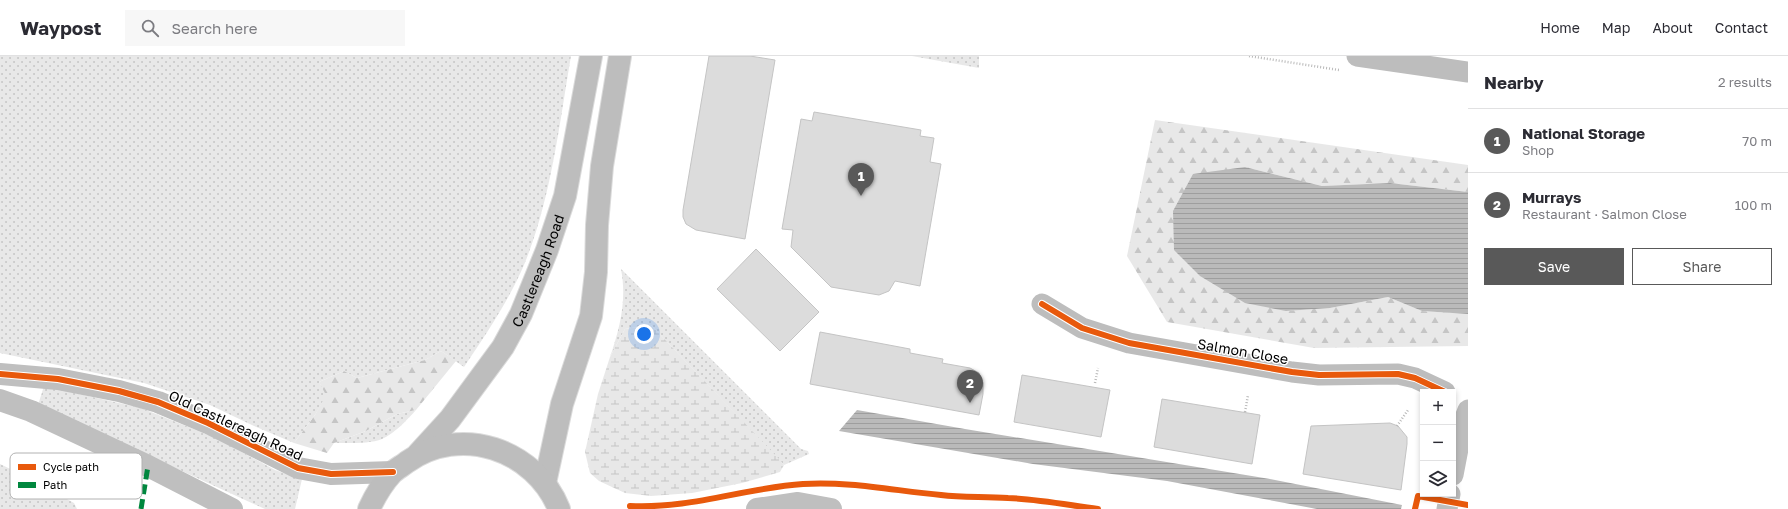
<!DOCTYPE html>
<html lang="en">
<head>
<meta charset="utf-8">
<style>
	:root { --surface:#fff; --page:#f7f7f7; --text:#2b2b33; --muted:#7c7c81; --line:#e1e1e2; --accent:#595959 }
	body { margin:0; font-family:"Golos Text",sans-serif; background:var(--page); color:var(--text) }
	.controls { position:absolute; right:12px; bottom:12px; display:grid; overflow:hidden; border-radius:0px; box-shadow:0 2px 6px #0003 }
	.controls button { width:36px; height:36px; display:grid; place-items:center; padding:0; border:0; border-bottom:1px solid var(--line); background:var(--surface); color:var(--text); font:20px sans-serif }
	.you { position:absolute; left:644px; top:278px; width:14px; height:14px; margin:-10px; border:3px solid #fff; border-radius:50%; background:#1a73e8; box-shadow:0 0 0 6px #1a73e833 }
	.badge { display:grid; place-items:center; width:26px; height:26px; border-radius:50%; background:var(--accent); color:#fff; font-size:13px; font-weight:700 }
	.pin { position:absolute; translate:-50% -33px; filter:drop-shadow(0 1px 2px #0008) }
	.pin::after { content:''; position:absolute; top:21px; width:14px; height:12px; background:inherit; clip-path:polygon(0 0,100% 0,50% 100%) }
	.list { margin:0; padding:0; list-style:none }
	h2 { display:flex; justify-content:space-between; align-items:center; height:52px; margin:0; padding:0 16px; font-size:17px }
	h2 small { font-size:13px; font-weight:400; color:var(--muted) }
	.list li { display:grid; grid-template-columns:26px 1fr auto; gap:12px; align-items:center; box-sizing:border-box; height:64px; padding:0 16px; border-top:1px solid var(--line) }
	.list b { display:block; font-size:15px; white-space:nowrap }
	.list p { margin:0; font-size:13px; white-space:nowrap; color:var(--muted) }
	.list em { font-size:13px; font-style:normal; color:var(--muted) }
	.actions { display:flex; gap:8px; padding:12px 16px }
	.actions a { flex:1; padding:9px 0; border:1px solid var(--accent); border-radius:0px; text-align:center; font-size:14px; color:var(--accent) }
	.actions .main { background:var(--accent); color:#fff }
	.icon { flex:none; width:22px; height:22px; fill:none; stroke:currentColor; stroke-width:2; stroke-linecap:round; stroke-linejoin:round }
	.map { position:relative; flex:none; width:1468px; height:453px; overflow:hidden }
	header { display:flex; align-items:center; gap:24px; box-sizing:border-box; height:56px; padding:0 20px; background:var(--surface); border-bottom:1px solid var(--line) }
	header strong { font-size:19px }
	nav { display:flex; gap:22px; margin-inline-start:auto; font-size:14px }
	.search { width:280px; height:36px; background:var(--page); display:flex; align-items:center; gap:10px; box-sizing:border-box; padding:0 14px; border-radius:0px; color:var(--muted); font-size:15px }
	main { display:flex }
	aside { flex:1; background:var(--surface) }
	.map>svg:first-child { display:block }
</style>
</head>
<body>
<header>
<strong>Waypost</strong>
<div class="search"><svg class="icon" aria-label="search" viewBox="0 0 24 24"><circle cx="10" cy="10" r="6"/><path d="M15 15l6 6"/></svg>Search here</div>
<nav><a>Home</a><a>Map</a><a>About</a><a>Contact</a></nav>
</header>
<main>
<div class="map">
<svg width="1468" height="453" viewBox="0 0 1468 453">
	<defs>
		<pattern id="green-dots" width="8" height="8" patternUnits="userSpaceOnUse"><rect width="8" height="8" fill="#e8e8e8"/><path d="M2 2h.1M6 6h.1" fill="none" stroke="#c5c5c5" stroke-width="1.8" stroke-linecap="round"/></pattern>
		<pattern id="forest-firs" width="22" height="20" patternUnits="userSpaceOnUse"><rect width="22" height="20" fill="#e8e8e8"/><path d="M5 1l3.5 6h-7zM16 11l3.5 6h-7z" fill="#c5c5c5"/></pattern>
		<pattern id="wetland-marsh" width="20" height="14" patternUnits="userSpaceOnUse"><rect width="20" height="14" fill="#e8e8e8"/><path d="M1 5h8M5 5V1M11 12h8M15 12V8" fill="none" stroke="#c5c5c5"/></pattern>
		<pattern id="water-rules" width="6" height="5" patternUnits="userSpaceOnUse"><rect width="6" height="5" fill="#bababa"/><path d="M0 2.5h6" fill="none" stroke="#9e9e9e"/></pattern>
	</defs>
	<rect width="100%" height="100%" fill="#fff"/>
	<!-- green -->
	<g fill="url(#green-dots)">
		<path d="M0 0H571C559 70 551 143 524 209 508 246 486 278 464 311L441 295 425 304 357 322 344 315 319 326 327 339 315 359 294 387 254 370 210 349 144 327 0 297Z"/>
		<path d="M912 0H979V12Z"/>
		<path d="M621 213 801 393 808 395 809 398 784 409 651 269 625 273 610 301C620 272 627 244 621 213Z"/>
		<path d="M44 330 141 352 216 382 275 414 302 423 295 453H265L38 349Z"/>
		<path d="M416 354C406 365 395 377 382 383 370 388 348 387 334 387L366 375 397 358Z"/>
		<path d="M0 408 29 422 74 447 77 453H0Z"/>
	</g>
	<!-- forest -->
	<g fill="url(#forest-firs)">
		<path d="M1155 64 1468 109V136L1390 127 1322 130 1245 111 1286 255 1330 252 1388 241 1422 255 1468 258V290L1314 292 1167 266 1127 200Z"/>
		<path d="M441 295 456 305 416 354 397 358 366 375 334 387 327 397 294 387 315 359 326 339 319 326 344 315 357 322 425 304Z"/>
	</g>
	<!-- wetland -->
	<path fill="url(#wetland-marsh)" d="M651 269 780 404 784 409 780 416 742 427 692 437 651 440 625 437 599 425 590 417 585 396 598 338 610 301 625 273Z"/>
	<!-- water -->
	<g fill="url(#water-rules)">
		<path d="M1245 111 1322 130 1390 127 1468 136V258L1422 255 1388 241 1330 252 1286 255 1245 247 1200 220 1174 194 1173 155 1193 118Z"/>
		<path d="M857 354 965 373 1270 423 1402 449 1401 453H1317L1167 425 1033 408 839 375Z"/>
	</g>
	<!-- building -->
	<g fill="#dcdcdc" stroke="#c4c4c4">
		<path d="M709 0H750L775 4 745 183 696 174 686 168 683 161V154Z"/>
		<path d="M814 56 921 74 920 80 934 82 930 106 941 108 920 230 895 225 889 235 879 239 831 231 791 191 793 174 782 173 801 63 812 65Z"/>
		<path d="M756 193 819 256 780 295 717 233Z"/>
		<path d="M820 276 910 293V297L943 303 942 307 970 312 979 317 983 327V338L979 359 810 328Z"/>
		<path d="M1022 319 1110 334 1101 381 1014 366Z"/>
		<path d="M1162 343 1260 359 1252 408 1154 391Z"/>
		<path d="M1390 367 1398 370 1407 381V388L1401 434 1303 418 1311 370Z"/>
	</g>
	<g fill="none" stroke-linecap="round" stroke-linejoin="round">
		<defs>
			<g id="primary">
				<path id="s1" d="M418 398 450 363 503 291 521 258 547 194 565 140 591 0"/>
				<path d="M545 427 562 348 591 260 596 216 597 169 602 110 620 0"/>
				<path d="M369 453C375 440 382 428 392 417 396 413 402 410 407 406 460 368 535 393 559 453"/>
			</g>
		</defs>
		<!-- primary casing -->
		<use href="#primary" stroke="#dbdbdb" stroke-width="24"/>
		<!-- path -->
		<g stroke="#b8b8b8" stroke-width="2.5" stroke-dasharray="1 2" stroke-linecap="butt">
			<path d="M1249 0 1339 14"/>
			<path d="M1095 327 1098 312"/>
			<path d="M1245 356 1248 339"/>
			<path d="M1397 370 1408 354"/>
		</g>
		<!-- street -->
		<g stroke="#bdbdbd" stroke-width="21">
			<path d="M1357 0 1468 16"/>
			<path d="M1042 248 1082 272 1129 287 1292 316 1319 319 1398 318 1415 322 1445 336"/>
			<path d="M1453 419 1463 367 1468 354"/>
			<path d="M1447 453 1450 438"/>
		</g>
		<!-- secondary -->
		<g stroke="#bfbfbf" stroke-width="22">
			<path d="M0 318 58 323 119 335 158 346 208 367 298 412 331 418 393 416"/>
			<path d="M0 344 31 355 148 410 232 453"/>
			<path d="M757 453 798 447 831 453"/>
		</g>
		<!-- primary -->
		<use href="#primary" stroke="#bdbdbd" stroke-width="22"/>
		<!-- quiet -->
		<path stroke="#00873e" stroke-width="5" stroke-dasharray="10 5" stroke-linecap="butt" d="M141 453 148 410"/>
		<defs>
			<g id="cycleway">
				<path d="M1042 248 1082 272 1129 287 1292 316 1319 319 1398 318 1415 322 1445 336"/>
				<path d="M0 318 58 323 119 335 158 346 208 367 298 412 331 418 393 416"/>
				<path d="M630 450C691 453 744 432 803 428 849 425 896 435 941 439 963 442 986 440 1008 442 1038 443 1068 449 1098 453"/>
				<path d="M1415 453 1418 440 1468 449"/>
			</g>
		</defs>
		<!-- cycleway casing -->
		<use href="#cycleway" stroke="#fff" stroke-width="8"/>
		<!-- cycleway -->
		<use href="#cycleway" stroke="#e8590c" stroke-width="6"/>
	</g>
	<g text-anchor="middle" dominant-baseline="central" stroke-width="3" stroke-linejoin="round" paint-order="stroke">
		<!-- street labels -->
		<g font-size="14" fill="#000" stroke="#fff">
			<text stroke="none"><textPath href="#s1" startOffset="221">Castlereagh Road</textPath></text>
			<text transform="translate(1243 295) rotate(10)">Salmon Close</text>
			<text transform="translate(236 369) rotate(25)">Old Castlereagh Road</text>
		</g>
	</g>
	<!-- legend -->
	<rect x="10" y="397" width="132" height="46" rx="6" fill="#fff" stroke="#b2b2b2" stroke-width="1"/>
	<rect x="18" y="408" width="18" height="6" fill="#e8590c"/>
	<rect x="18" y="426" width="18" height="6" fill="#00873e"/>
	<g font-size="11" fill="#000">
		<text x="43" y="415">Cycle path</text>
		<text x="43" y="433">Path</text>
	</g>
</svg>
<div class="controls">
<button>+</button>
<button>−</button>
<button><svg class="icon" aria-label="layers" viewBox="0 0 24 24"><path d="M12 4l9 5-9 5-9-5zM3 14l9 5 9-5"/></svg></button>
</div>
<div class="you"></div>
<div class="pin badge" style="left:861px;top:140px">1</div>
<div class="pin badge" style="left:970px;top:347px">2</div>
</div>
<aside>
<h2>Nearby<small>2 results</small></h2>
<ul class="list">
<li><span class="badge">1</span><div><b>National Storage</b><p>Shop</p></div><em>70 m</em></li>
<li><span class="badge">2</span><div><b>Murrays</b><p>Restaurant · Salmon Close</p></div><em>100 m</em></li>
</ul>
<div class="actions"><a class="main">Save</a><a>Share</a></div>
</aside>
</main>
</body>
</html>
